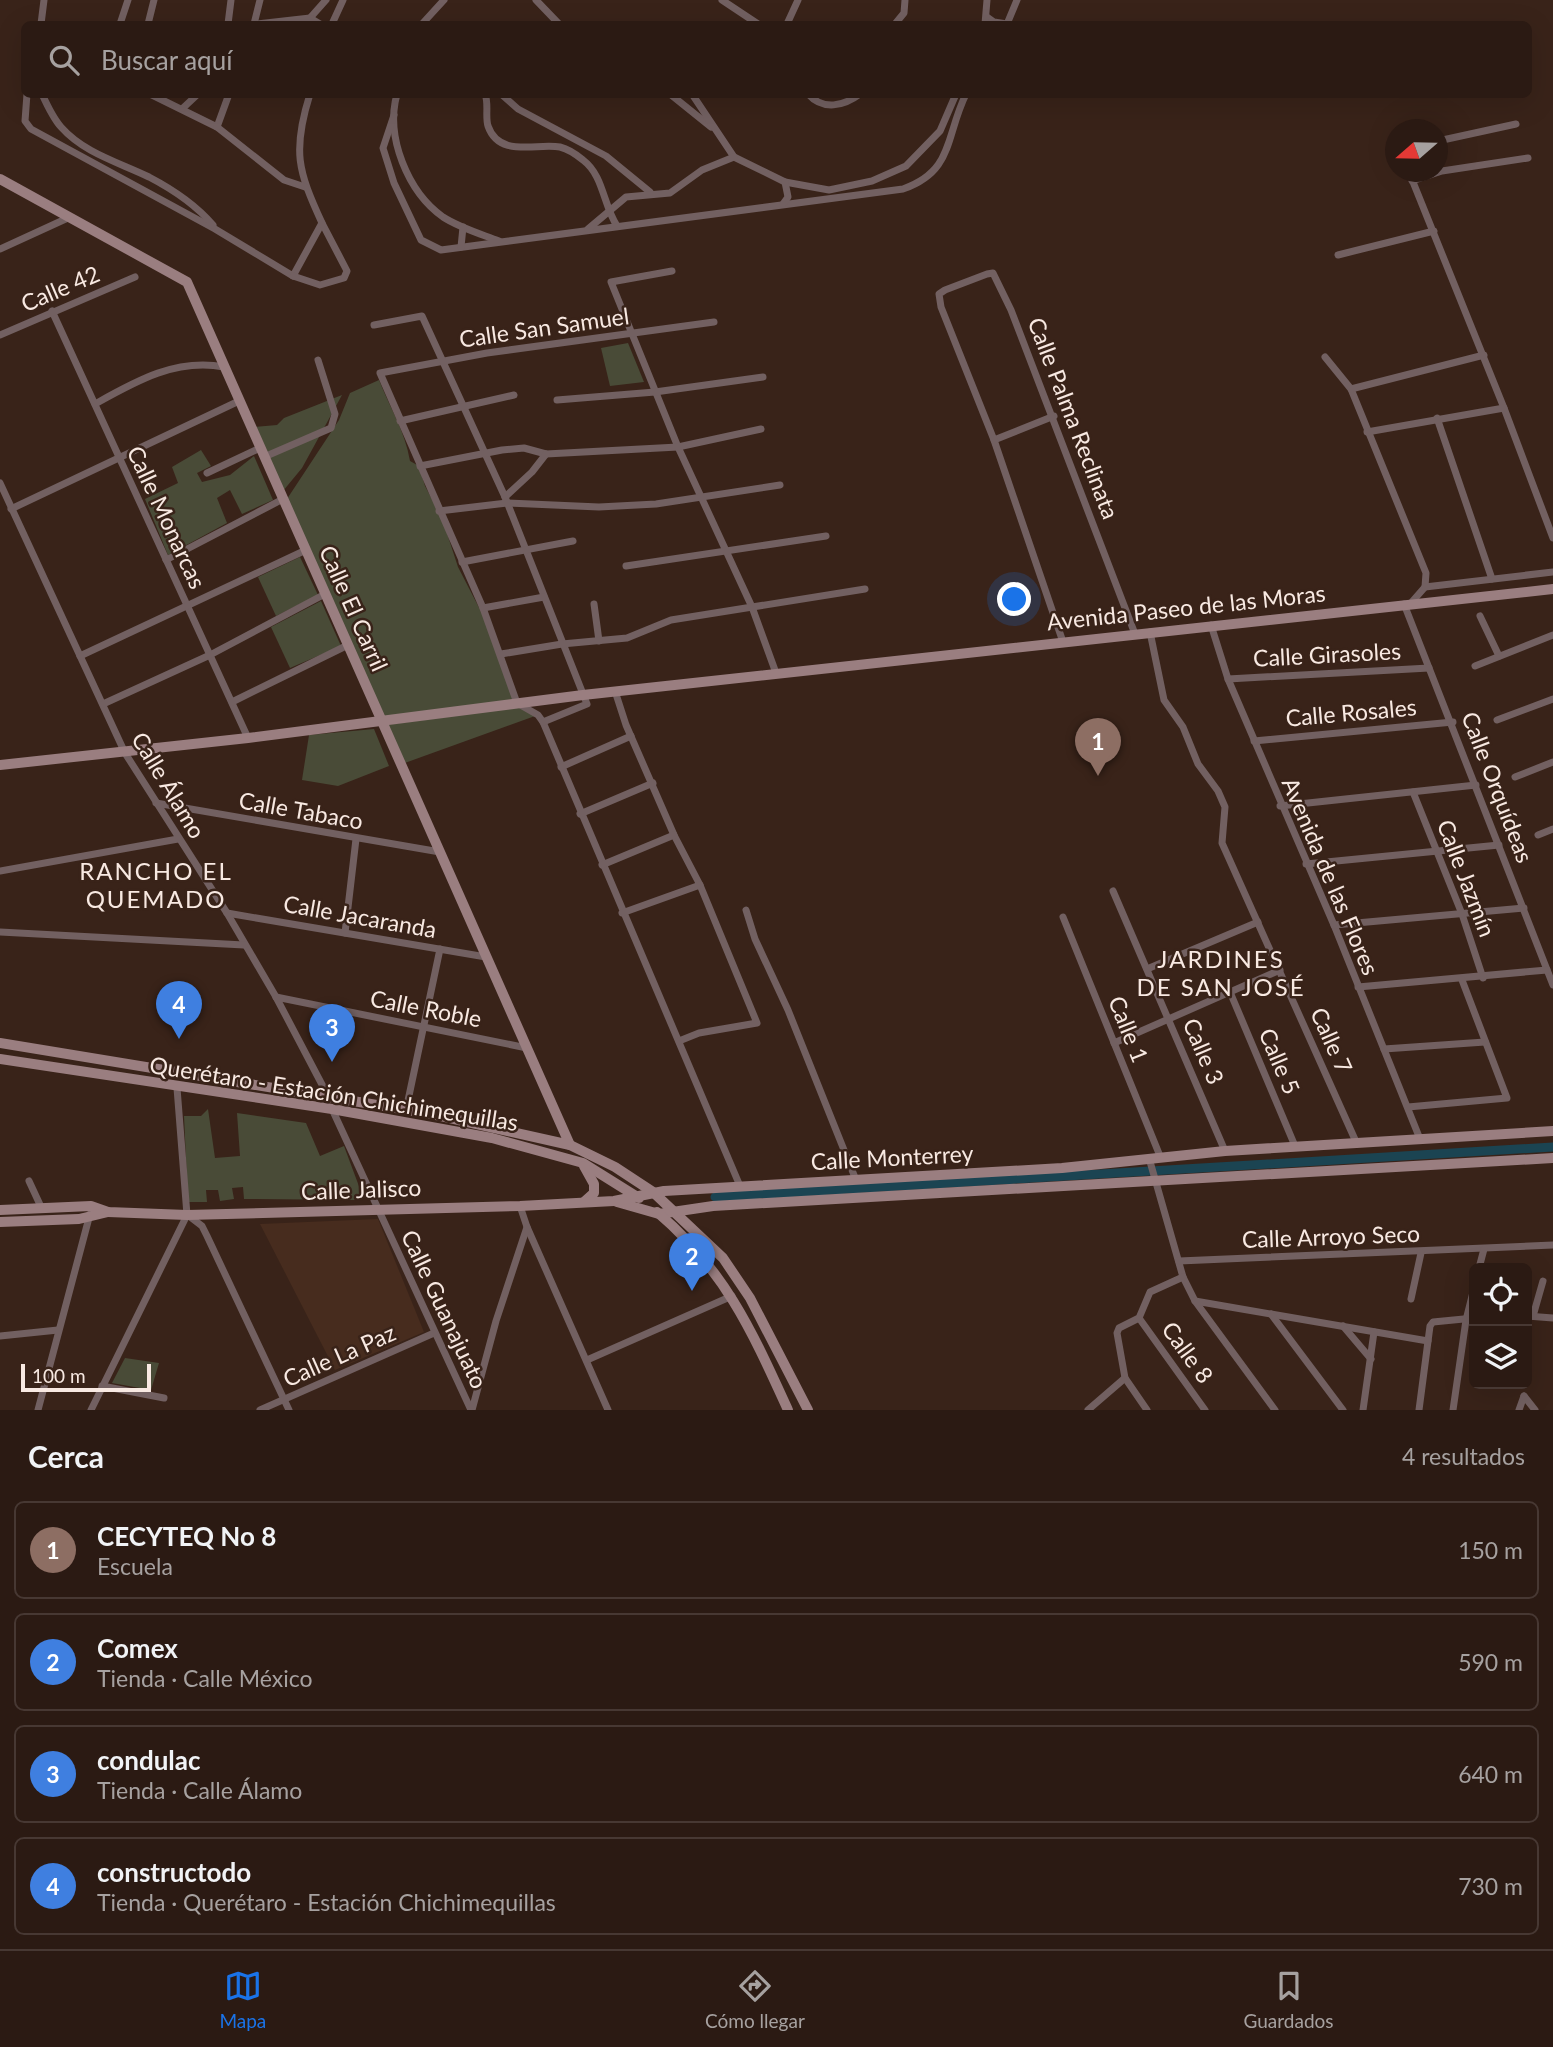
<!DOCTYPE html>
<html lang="es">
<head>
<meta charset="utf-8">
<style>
	:root { --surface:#2b1a13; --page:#33231c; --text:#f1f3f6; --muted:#a6a1a0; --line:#473833; --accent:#1a73e8 }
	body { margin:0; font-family:Lato,sans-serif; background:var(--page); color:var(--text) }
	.controls { position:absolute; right:21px; bottom:21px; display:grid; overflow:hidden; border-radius:10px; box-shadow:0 7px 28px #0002 }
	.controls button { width:63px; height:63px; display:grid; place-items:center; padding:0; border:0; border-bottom:2px solid var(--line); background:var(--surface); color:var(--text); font:35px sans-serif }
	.compass { position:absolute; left:1385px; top:119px; width:63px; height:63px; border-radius:50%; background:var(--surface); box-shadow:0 7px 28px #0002; rotate:250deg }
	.scale { position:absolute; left:21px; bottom:18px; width:130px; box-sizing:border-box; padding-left:7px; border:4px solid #f8e9e2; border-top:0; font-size:19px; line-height:24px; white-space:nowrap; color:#f8e9e2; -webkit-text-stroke:5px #392319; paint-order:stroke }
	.you { position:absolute; left:1015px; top:600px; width:24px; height:24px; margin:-18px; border:5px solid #fff; border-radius:50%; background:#1a73e8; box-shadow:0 0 0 10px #1a73e833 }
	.badge { display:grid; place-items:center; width:46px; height:46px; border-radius:50%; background:var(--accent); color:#fff; font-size:23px; font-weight:700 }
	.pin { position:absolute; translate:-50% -58px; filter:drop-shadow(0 2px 4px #0008) }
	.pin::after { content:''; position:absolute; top:37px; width:24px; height:21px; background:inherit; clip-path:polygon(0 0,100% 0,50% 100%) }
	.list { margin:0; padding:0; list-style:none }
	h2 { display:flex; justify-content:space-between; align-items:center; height:91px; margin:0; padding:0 28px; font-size:30px }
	h2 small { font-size:23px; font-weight:400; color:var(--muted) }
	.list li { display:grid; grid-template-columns:46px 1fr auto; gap:21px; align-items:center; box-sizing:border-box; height:98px; margin:0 14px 14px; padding:0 14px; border:2px solid var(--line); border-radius:10px }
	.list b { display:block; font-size:26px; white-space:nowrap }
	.list p { margin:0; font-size:23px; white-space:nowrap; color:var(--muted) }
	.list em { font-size:23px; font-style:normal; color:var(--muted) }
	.icon { flex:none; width:38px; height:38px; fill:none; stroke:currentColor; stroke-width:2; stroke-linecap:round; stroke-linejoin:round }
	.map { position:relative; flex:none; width:1553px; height:1410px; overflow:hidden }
	.search { position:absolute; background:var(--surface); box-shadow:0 7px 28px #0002; left:21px; right:21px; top:21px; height:77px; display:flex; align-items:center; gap:18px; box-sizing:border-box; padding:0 24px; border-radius:10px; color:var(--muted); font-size:26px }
	.sheet { height:539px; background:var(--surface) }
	nav { display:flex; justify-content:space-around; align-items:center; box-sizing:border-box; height:98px; border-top:2px solid var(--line); background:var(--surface); font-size:19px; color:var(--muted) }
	nav a { display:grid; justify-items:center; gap:4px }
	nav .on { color:var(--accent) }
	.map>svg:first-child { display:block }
</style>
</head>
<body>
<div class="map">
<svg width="1553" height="1410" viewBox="0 0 1553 1410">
	<rect width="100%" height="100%" fill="#392319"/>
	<!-- built -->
	<path fill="#472c1e" d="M378 1219 424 1332 335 1370 260 1224Z"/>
	<!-- green -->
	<g fill="#494b37">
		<path d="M628 343 644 382 610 386 601 348Z"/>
		<path d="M379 380C390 408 405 431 410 461L419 466 425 486 442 518 458 567 503 654 518 702 383 719 285 502 339 420 350 393Z"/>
		<path d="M342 395 302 468 283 491 254 427 277 425 284 418Z"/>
		<path d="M201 450 211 466 197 473 202 482 230 475 254 456 273 500 242 514 230 490 217 498 227 523 168 555 145 499 178 483 172 467Z"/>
		<path d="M300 557 318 595 276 616 258 577Z"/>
		<path d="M321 601 341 646 290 668 271 627Z"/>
		<path d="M521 707 535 716 402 764 385 725Z"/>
		<path d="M374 729 389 766 338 786 302 780 309 735Z"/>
		<path d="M208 1109 215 1158 240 1156 237 1113 306 1123 320 1156 344 1146 363 1197 357 1200 244 1199 243 1187 232 1188 234 1199 220 1201 218 1190H206L207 1202H188L184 1116H201Z"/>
		<path d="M125 1358 159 1363 151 1390 112 1383Z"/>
	</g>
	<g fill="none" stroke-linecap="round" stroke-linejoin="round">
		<!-- canal -->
		<path stroke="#1b4452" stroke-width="9" d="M715 1197 1553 1147"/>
		<!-- street -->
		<g stroke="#726061" stroke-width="7">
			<path d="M536 0 559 24"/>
			<path d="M722 0 758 24"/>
			<path d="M987 17 994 22 1007 24"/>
			<path d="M310 18 326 0"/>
			<path d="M41 24 44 0"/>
			<path d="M120 24 128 0"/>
			<path d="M148 24 154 0"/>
			<path d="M228 24 231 0"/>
			<path d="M254 24 260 0"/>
			<path d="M257 24 310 18 320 24"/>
			<path d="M332 24 343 0"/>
			<path d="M422 24 444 0"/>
			<path d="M787 24 798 0"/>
			<path d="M895 24 904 13 905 0"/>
			<path d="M985 24 987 0"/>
			<path d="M1007 24 1017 0"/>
			<path d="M27 94 25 121 31 129 215 229 293 276 322 223C298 171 292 151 310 94"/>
			<path d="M42 94C47 105 53 118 61 127 84 153 118 162 149 177 172 189 196 205 213 225"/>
			<path d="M150 94 217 127 284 180 305 187"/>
			<path d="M397 94C385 137 408 192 443 217 460 228 481 234 499 241"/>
			<path d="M485 94C489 104 485 116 488 126 499 158 536 143 560 147 568 149 577 155 583 160 604 176 603 205 617 226"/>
			<path d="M501 94 518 109 606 156 650 192"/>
			<path d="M670 94 711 127"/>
			<path d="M692 94 734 157 785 182 829 190 872 181 906 166 940 131 956 94"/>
			<path d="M808 94C823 111 844 106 860 94"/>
			<path d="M183 108 198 94"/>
			<path d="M394 115 383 148 394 183 421 240 441 250 903 189C954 171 945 137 966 94"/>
			<path d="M217 127 229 94"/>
			<path d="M1438 141 1516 124"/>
			<path d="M1409 172 1504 408 1553 538"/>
			<path d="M1412 181 1442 171 1528 158"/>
			<path d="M783 204 788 197 785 182"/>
			<path d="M588 229 626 197 670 193 702 170 734 157"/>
			<path d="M461 247 463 227"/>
			<path d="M0 249 70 217"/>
			<path d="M1338 255 1434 231"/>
			<path d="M672 271 611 282 678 447 752 607 776 673"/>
			<path d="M293 276 320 285 344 278 347 271 322 223"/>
			<path d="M52 311 248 738"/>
			<path d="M714 322 487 353 380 373 483 608 517 703 538 715 543 722 740 1186"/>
			<path d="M374 325 422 316 505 497 587 704 543 722"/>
			<path d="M0 335 135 277"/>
			<path d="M1325 357 1351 389 1426 573 1425 587 1411 603"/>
			<path d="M1351 389 1484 355"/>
			<path d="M557 400 655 392 763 377"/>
			<path d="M95 404C136 381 176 358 224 367"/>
			<path d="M1437 418 1492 579"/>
			<path d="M400 421 514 395"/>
			<path d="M1367 432 1504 408"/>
			<path d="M994 440 1054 416"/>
			<path d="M264 457 331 428 335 414 318 360"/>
			<path d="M420 466 502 450 524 448 546 454 678 447 761 429"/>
			<path d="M207 473 260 448"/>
			<path d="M0 483 125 753 227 913 276 997 328 1096"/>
			<path d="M505 497 532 472 546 454"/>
			<path d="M11 509 239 401"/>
			<path d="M439 511 507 503 599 507 656 504 780 485"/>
			<path d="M166 560 283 499"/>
			<path d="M462 562 573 541"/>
			<path d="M626 566 826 536"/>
			<path d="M1425 587 1553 572"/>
			<path d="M594 604 599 641"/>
			<path d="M1404 604 1553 985"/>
			<path d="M483 608 544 597"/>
			<path d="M1480 616 1499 656"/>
			<path d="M1211 625 1228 679 1334 925 1420 1139"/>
			<path d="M1150 632 1164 700 1183 727 1198 764 1218 791 1225 807 1222 843 1357 1144"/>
			<path d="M1063 642 994 440 941 307 939 294 945 290 987 274 993 273 1011 310 1135 634"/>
			<path d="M501 654 562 644 627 638 671 620 865 589"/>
			<path d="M80 656 306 550"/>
			<path d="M1475 666 1553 635"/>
			<path d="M1228 679 1429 668"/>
			<path d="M615 691 626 725 674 835 700 885 757 1023 699 1033 679 1041"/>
			<path d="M232 702 348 645"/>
			<path d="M103 704 210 655 325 594"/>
			<path d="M1497 720 1553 699"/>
			<path d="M1254 741 1453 722"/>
			<path d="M561 767 631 736"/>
			<path d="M1515 777 1553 762"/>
			<path d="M1413 792 1462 914 1483 978"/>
			<path d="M156 803 440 852"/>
			<path d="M1280 806 1476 785"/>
			<path d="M580 814 653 783"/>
			<path d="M1538 835 1553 829"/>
			<path d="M1306 864 1499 845"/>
			<path d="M602 865 674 835"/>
			<path d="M0 871 178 839"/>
			<path d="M1113 891 1225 1151"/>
			<path d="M746 910 755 939 788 1010 856 1180"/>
			<path d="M227 913 486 957"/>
			<path d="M622 913 700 885"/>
			<path d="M1063 917 1160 1156"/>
			<path d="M1334 925 1524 908"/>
			<path d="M0 932 244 945"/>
			<path d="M345 933 356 839"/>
			<path d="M1147 969 1258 922"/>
			<path d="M1358 987 1547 970"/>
			<path d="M1230 992 1295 1146"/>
			<path d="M276 997 527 1048"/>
			<path d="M1114 1043 1280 970"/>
			<path d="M1384 1049 1485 1042"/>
			<path d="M177 1088 187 1215"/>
			<path d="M1408 1107 1507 1098 1462 980"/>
			<path d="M332 1109 471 1410"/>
			<path d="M406 1110 440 949"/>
			<path d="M1149 1158 1183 1277 1195 1301 1275 1410"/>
			<path d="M29 1181 42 1209"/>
			<path d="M189 1216 202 1226 207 1236 289 1410"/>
			<path d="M527 1227 608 1410"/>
			<path d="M1179 1261 1553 1245"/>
			<path d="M1479 1268 1484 1249"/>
			<path d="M1411 1299 1421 1253"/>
			<path d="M1195 1301 1428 1341"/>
			<path d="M1271 1314 1343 1410"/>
			<path d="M1527 1316 1553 1318"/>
			<path d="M1533 1316 1543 1281"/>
			<path d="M1139 1318 1205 1410"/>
			<path d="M1343 1326 1371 1359"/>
			<path d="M0 1336 58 1330"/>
			<path d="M587 1360 732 1296"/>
			<path d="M102 1386 164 1398"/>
			<path d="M1524 1396 1535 1410"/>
			<path d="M38 1410 90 1214"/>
			<path d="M91 1410 187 1215"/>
			<path d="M260 1410 434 1333"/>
			<path d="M472 1410 496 1321 527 1227 520 1206"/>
			<path d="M1088 1410 1125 1378"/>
			<path d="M1147 1410 1125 1378 1117 1333 1119 1328 1139 1318 1150 1292 1183 1277"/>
			<path d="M1363 1410 1374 1332"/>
			<path d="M1419 1410 1430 1326 1433 1322 1474 1318"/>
			<path d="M1453 1410 1466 1320 1474 1288"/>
			<path d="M1519 1410 1524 1396"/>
		</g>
		<!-- secondary -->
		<g stroke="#9a7e80" stroke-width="10">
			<path d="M0 179 187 282 570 1145"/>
			<path d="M0 765 248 738 583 695 1553 589"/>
			<path d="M0 1043 432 1114 570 1145 615 1167 653 1192 723 1258 750 1298 808 1410"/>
			<path d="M0 1059 332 1109 492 1138 583 1163 639 1198"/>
			<path d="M584 1202 594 1193V1184L584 1166"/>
			<path d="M617 1202 659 1214 713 1206 1553 1158"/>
			<path d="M0 1210 91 1206 108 1212 187 1215 520 1206 614 1201 664 1191 1062 1168 1225 1151 1553 1131"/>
			<path d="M657 1212C725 1270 752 1331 788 1410"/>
			<path d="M0 1222 79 1219 108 1212"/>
		</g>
	</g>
	<g text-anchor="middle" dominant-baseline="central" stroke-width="5" stroke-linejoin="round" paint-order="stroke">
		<!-- street labels -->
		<g font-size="23" fill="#f8e9e2" stroke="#392319">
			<text transform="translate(60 288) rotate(-23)">Calle 42</text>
			<text transform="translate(544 327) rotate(-8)">Calle San Samuel</text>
			<text transform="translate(1074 418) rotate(69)">Calle Palma Reclinata</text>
			<text transform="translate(167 517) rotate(65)">Calle Monarcas</text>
			<text transform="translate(1186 607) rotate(-6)">Avenida Paseo de las Moras</text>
			<text transform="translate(354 608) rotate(66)">Calle El Carril</text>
			<text transform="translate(1327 654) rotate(-3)">Calle Girasoles</text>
			<text transform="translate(1351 712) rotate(-5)">Calle Rosales</text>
			<text transform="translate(169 785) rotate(59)">Calle Álamo</text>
			<text transform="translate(1498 787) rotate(69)">Calle Orquídeas</text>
			<text transform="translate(301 810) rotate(10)">Calle Tabaco</text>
			<text transform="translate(1331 876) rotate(67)">Avenida de las Flores</text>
			<text transform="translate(1467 878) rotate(69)">Calle Jazmín</text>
			<text transform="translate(360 916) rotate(10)">Calle Jacaranda</text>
			<text transform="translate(426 1008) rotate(11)">Calle Roble</text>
			<text transform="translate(1129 1029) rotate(68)">Calle 1</text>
			<text transform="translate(1332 1040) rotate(66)">Calle 7</text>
			<text transform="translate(1204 1051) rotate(67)">Calle 3</text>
			<text transform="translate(1280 1061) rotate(67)">Calle 5</text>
			<text transform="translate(334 1093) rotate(9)">Querétaro - Estación Chichimequillas</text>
			<text transform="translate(892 1157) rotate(-3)">Calle Monterrey</text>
			<text transform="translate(361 1189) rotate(-2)">Calle Jalisco</text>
			<text transform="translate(1331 1236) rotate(-2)">Calle Arroyo Seco</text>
			<text transform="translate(445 1309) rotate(65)">Calle Guanajuato</text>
			<text transform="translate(1188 1352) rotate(54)">Calle 8</text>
			<text transform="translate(339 1355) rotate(-24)">Calle La Paz</text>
		</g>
		<!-- neighbourhood labels -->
		<g font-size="24" letter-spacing="2" fill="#f8e9e2" stroke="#392319">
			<text x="156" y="870">RANCHO EL<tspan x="156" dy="28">QUEMADO</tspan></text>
			<text x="1221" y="958">JARDINES<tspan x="1221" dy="28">DE SAN JOSÉ</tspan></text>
		</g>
	</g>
</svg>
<div class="controls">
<button><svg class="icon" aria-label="locate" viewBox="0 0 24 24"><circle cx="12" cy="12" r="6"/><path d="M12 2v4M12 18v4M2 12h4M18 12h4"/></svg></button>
<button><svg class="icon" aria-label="layers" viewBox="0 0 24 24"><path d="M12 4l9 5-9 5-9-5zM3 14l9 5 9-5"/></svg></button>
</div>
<svg class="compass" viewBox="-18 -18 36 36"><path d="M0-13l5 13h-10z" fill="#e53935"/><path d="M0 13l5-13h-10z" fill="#a6a1a0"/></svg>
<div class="scale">100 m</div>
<div class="you"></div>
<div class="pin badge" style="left:1098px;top:776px;background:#8d6e63">1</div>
<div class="pin badge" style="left:692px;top:1291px;background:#3f7fe0">2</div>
<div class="pin badge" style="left:332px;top:1062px;background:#3f7fe0">3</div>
<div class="pin badge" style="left:179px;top:1039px;background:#3f7fe0">4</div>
<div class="search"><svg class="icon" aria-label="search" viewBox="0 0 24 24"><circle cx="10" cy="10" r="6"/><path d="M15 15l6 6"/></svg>Buscar aquí</div>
</div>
<section class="sheet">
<h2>Cerca<small>4 resultados</small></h2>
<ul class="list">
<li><span class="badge" style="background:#8d6e63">1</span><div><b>CECYTEQ No 8</b><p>Escuela</p></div><em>150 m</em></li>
<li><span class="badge" style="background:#3f7fe0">2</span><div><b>Comex</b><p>Tienda · Calle México</p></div><em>590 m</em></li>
<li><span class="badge" style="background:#3f7fe0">3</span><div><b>condulac</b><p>Tienda · Calle Álamo</p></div><em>640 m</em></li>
<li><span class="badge" style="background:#3f7fe0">4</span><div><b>constructodo</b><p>Tienda · Querétaro - Estación Chichimequillas</p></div><em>730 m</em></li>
</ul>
</section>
<nav>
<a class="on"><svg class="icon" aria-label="map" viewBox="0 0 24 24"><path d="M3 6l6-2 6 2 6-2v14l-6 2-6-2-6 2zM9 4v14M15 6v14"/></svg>Mapa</a>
<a><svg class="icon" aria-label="directions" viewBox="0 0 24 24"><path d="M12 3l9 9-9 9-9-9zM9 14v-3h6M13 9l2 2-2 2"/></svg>Cómo llegar</a>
<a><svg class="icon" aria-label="saved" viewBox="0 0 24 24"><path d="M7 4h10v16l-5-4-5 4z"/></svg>Guardados</a>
</nav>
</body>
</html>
